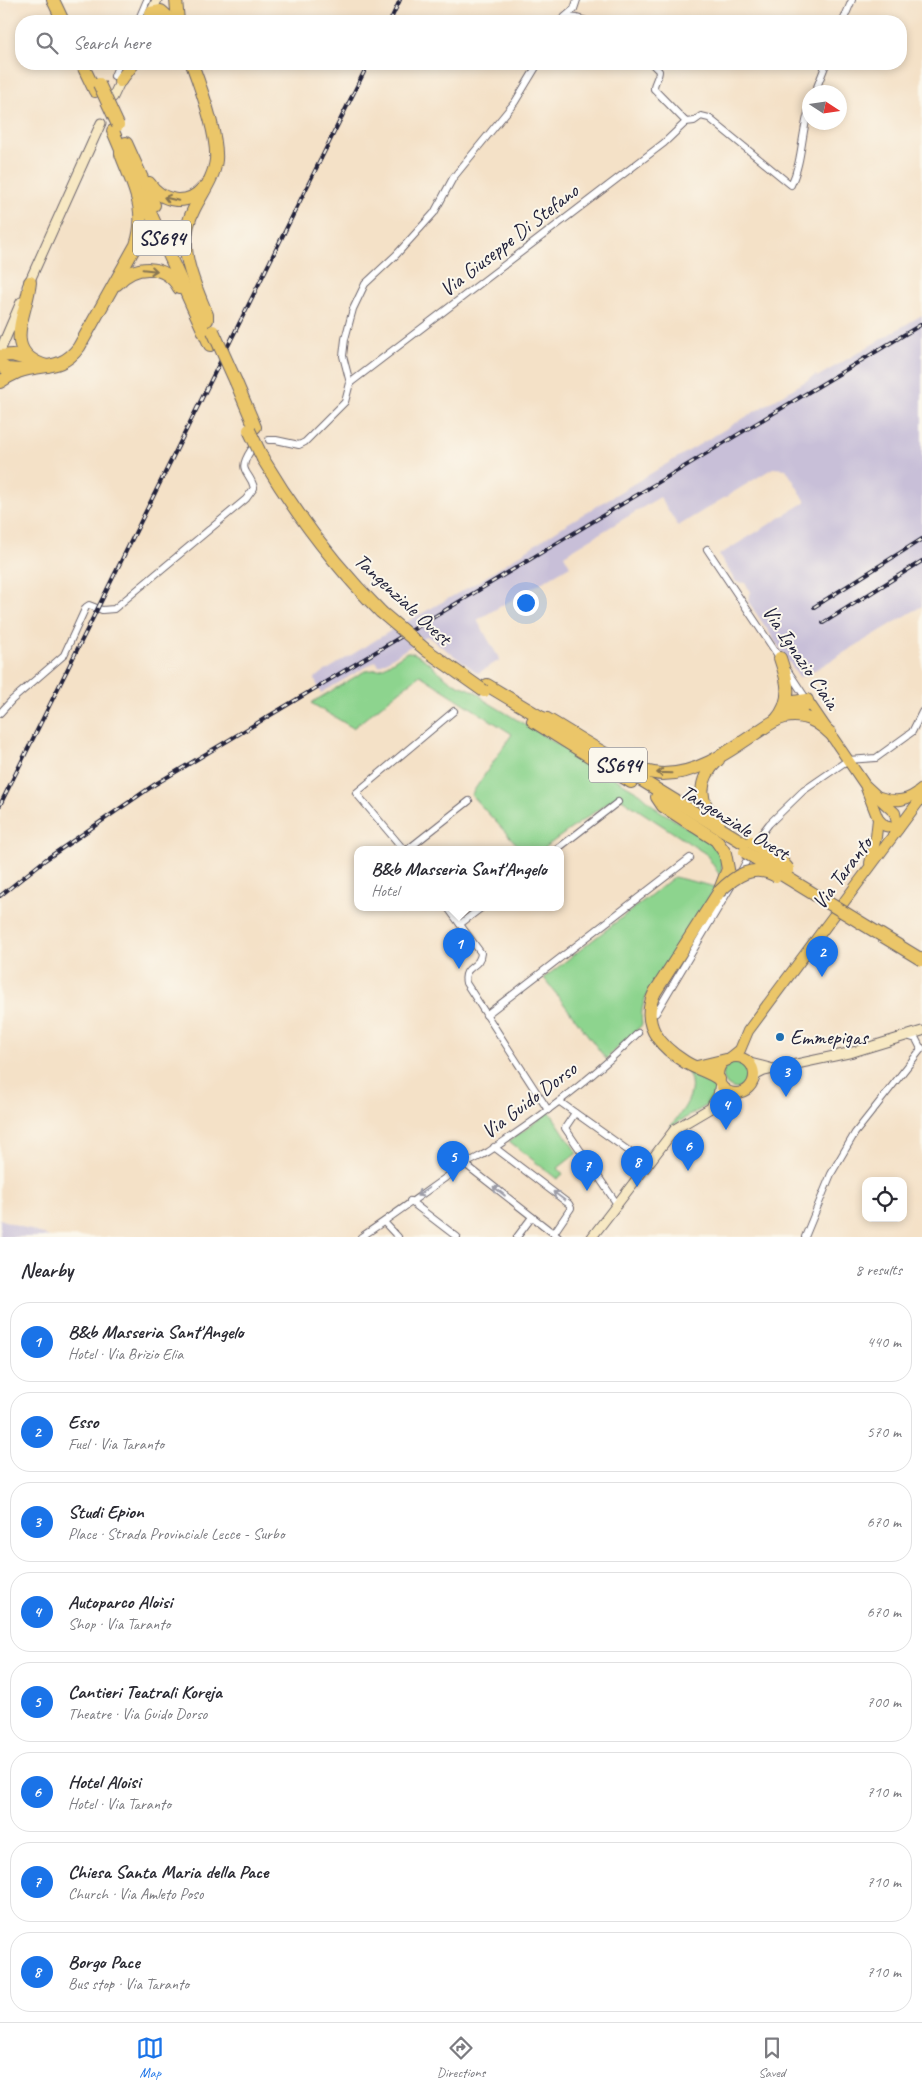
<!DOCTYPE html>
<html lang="en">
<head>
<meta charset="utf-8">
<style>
	:root { --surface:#fff; --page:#f2f2f3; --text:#2b2b33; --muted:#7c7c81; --line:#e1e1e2; --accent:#1a73e8 }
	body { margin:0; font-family:Caveat,sans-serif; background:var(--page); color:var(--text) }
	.controls { position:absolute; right:15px; bottom:15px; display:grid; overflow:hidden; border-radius:10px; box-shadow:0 2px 8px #0003 }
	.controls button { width:45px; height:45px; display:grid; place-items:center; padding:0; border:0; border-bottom:1px solid var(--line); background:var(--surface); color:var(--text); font:25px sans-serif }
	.compass { position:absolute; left:802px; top:85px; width:45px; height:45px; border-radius:50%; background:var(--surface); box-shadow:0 2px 8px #0003; rotate:102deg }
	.you { position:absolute; left:525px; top:602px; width:18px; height:18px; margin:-12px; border:4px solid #fff; border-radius:50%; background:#1a73e8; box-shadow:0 0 0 8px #1a73e833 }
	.badge { display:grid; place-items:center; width:32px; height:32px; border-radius:50%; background:var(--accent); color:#fff; font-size:16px; font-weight:700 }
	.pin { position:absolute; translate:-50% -41px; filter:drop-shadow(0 1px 2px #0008) }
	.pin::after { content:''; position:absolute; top:26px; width:18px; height:15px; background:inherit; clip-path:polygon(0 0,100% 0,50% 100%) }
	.popup { position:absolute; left:354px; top:846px; width:210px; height:65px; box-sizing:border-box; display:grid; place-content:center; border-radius:10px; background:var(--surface); filter:drop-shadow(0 1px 4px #0005); font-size:16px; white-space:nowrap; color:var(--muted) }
	.popup b { font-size:19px; color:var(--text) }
	.popup::after { content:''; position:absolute; left:50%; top:100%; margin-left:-10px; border:10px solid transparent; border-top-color:var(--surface) }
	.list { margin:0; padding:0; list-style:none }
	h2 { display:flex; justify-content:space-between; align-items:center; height:65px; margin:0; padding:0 20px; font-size:21px }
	h2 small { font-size:16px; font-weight:400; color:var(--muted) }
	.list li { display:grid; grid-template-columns:32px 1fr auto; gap:15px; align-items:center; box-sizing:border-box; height:80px; margin:0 10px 10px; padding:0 10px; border:1px solid var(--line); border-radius:20px }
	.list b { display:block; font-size:19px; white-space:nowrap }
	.list p { margin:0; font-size:16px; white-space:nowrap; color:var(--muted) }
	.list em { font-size:16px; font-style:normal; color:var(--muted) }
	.icon { flex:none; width:28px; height:28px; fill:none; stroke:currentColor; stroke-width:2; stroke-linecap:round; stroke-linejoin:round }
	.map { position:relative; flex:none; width:922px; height:1237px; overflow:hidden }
	.search { position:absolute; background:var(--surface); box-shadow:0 2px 8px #0003; left:15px; right:15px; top:15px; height:55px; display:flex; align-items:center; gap:12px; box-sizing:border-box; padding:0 18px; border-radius:20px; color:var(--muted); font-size:19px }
	.sheet { height:785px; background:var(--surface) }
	nav { display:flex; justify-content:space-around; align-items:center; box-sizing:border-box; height:70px; border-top:1px solid var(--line); background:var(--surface); font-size:14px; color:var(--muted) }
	nav a { display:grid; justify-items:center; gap:2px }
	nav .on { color:var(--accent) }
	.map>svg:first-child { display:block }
</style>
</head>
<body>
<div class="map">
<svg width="922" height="1237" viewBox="0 0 922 1237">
	<rect width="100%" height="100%" fill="#fbf7ec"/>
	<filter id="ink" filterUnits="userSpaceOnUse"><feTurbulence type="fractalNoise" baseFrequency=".02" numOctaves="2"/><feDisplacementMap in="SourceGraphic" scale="10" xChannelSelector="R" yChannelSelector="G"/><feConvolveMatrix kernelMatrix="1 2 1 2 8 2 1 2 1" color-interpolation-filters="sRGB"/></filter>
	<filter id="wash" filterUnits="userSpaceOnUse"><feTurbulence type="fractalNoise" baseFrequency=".0096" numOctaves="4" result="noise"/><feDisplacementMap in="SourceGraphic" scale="20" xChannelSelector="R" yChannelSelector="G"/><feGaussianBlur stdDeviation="1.12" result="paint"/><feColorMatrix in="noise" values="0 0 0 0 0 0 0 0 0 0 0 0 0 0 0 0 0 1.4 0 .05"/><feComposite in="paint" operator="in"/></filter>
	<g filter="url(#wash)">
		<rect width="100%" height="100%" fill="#f4e1c7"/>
		<!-- industrial -->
		<g fill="#c8bfd8">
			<path d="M922 315V606L805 676 799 677 748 601 750 592 745 583 736 582 719 555 806 502 786 469 773 468 678 526 660 497 564 555 570 566 477 620 500 660 478 673 427 636 379 666 376 661 321 693 314 678 392 630 478 582 565 525 675 459 816 375 817 377Z"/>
			<path d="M0 1219 50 1237H0Z"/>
		</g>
		<!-- green -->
		<g fill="#8dd48e" stroke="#587b64">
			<path d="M407 652C419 651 438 672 449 680 460 688 477 688 484 700L641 794 657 809 709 841 722 857 721 877 706 854 617 796 541 850H522L471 795 512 734 420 675 353 728 311 703 365 671 381 669Z"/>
			<path d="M674 877 716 887 651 987C644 1000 640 1010 642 1025L606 1059 544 978Z"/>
			<circle cx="737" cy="1075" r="14"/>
			<path d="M685 1068 702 1073 717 1087 711 1103 670 1127C684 1109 701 1090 685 1068Z"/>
			<path d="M550 1112 577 1153 558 1168 563 1174 557 1179 509 1141Z"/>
		</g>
	</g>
	<g filter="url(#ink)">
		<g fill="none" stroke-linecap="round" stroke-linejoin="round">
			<defs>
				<g id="street">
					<path d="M567 17 577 18 587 21"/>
					<path d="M138 21 147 0"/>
					<path d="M560 21 574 9 577 0"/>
					<path d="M843 21 852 0"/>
					<path d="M652 64 659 71C659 78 653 83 654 89L686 122 694 121 701 116 709 118 791 185C803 160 801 132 810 106"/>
					<path d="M114 76 119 64"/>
					<path d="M815 92 826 64"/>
					<path d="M350 383 664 143 686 122"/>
					<path d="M269 440H276L299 445 305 442 345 402 350 383 343 356 345 339 353 309 365 284 396 255 434 213 453 178 515 102 538 64"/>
					<path d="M707 549 781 660"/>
					<path d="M788 671 807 700"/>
					<path d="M0 713 12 700 64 655 86 607 89 605 102 610 114 609 246 499 254 488C250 470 236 473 251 450"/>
					<path d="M404 850 356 793 454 711"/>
					<path d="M407 850 469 801"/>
					<path d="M556 850 618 802"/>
					<path d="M740 873 759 837 769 824 803 791 848 760 876 758 912 732 922 712"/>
					<path d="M448 908 481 953C480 969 462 965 466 983L548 1110"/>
					<path d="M460 924 481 908"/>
					<path d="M656 1013 732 885"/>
					<path d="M486 1015 690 858"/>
					<path d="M907 1036 916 1039 921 1049"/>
					<path d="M560 1102 647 1164"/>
					<path d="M575 1113 565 1128 617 1204"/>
					<path d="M494 1147 569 1204 571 1208 554 1233"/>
					<path d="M465 1164 558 1237"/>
					<path d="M410 1201 457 1237"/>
					<path d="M384 1222 398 1237"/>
					<path d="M361 1237C395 1215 427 1190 461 1167 470 1161 479 1157 488 1152 541 1117 593 1078 638 1033"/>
					<path d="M517 1237 532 1217"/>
					<path d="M805 1237 831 1174 855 1133 922 1048"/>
				</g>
				<g id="secondary">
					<path d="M147 21 157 0"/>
					<path d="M113 97 122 78"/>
					<path d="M27 287 101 123"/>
					<path d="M0 351 21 302"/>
					<path d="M750 1063 770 1068"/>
					<path d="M754 1080 756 1075 764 1071 853 1052 922 1031"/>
					<path d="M712 1105 718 1096 720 1082"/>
					<path d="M592 1237 675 1129 714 1106 725 1098 738 1093"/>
				</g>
				<g id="primary">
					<path d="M807 700 865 785 895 813 898 829"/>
					<path d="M866 788 878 819 876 837 870 863"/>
					<path d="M880 797C896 803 908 801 922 789"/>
					<path d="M878 819 885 826 898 829"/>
					<circle cx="736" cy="1075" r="18"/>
					<path d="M730 1058 740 1050 748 1031 922 797"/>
				</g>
				<g id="highway">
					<path d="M53 0 63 21"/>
					<path d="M176 0 178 21"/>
					<path d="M151 13 161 11 172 21"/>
					<path d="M82 64 95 91"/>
					<path d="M192 64C201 88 218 135 216 160 214 178 202 193 194 209 175 245 193 281 207 315V320"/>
					<path d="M120 81 133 64"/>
					<path d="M113 131 124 157"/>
					<path d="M126 143 154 205"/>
					<path d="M149 183C162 202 187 207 203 188"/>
					<path d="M143 197 210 345"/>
					<path d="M30 282C27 315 0 353 47 366"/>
					<path d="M117 284C135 264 165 263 179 288"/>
					<path d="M0 356 12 355 29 360"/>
					<path d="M0 365 7 369 21 370"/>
					<path d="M0 382C6 378 11 375 18 372 41 363 61 372 79 347L136 245C148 210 133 186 121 154V149"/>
					<path d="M236 382 255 427"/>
					<path d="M263 459C297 516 334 565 381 612"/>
					<path d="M487 685 547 721"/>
					<path d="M784 709 794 702 807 700 803 707 790 716"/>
					<path d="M541 718 547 719C579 737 627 773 663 774 698 774 728 752 756 733 765 727 775 719 785 717 803 713 817 721 830 733"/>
					<path d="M776 720C793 701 788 681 780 658"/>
					<path d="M533 721 631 782"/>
					<path d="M718 760C698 779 696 803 719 821"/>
					<path d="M625 770 749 846"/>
					<path d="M657 797 663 806 716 840 725 853 728 869 719 892 655 992C640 1023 658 1045 685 1062 696 1069 708 1071 719 1079"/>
					<path d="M697 1067 726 1060"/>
				</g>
			</defs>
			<!-- street casing -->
			<use href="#street" stroke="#6c656c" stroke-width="8"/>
			<!-- secondary casing -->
			<use href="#secondary" stroke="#6c656c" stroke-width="11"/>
			<!-- primary casing -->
			<use href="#primary" stroke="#6c656c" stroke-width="12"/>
			<!-- highway casing -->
			<use href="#highway" stroke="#6c656c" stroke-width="14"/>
			<!-- street -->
			<use href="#street" stroke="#fff" stroke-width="6"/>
			<!-- secondary -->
			<use href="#secondary" stroke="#f7e8c3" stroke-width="9"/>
			<!-- primary -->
			<use href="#primary" stroke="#ebc669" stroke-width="10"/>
			<!-- highway -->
			<use href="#highway" stroke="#ebc669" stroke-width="12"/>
			<defs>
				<g id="rail">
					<path d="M390 21 400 0"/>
					<path d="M814 607 922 539"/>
					<path d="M823 623 922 561"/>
					<path d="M0 805 368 64"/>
					<path d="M0 896 45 860 154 785 922 324"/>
				</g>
			</defs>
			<!-- rail casing -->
			<use href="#rail" stroke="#22223b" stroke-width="4"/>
			<!-- rail -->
			<use href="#rail" stroke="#fbf7ec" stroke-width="2" stroke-dasharray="5.5" stroke-linecap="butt"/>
			<defs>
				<g id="highway-bridge">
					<path d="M99 84 118 125"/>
					<path d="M213 331 236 382"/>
					<path d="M249 430 263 459"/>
					<path d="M381 612 426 650 484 691"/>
					<path d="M751 842 783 863 788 869"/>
					<path d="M745 852 922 960"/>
					<path d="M719 892C735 876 753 863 776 876"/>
				</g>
			</defs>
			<!-- highway-bridge casing -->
			<use href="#highway-bridge" stroke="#6c656c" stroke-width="14" stroke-linecap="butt"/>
			<!-- highway-bridge -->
			<use href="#highway-bridge" stroke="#ebc669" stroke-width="12"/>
		</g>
		<!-- one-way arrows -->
		<defs><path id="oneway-shaft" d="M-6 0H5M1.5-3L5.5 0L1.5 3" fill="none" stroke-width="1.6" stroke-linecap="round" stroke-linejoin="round" transform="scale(1.25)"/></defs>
		<g stroke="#867452">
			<use href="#oneway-shaft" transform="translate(171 199) rotate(-167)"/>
			<use href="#oneway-shaft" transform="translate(150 270) rotate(6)"/>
			<use href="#oneway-shaft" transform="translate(664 773) rotate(-178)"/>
		</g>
		<g stroke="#9c9ca7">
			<use href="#oneway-shaft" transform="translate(499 1191) rotate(-142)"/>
			<use href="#oneway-shaft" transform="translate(423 1192) rotate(146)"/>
			<use href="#oneway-shaft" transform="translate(559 1196) rotate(-143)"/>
		</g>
	</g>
	<!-- markers -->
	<circle fill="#1f6fb2" stroke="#fbf7ec" stroke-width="2" cx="780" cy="1037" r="5"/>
	<g text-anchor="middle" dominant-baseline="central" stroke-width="4" stroke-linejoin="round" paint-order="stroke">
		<!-- shield labels -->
		<g fill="#fbf7ec" stroke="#636270" stroke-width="1">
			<rect x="133" y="220.5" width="58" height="35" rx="4"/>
			<rect x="589" y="747.5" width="58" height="35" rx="4"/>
		</g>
		<g font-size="20" font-weight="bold" fill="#22223b">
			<text x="162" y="238">SS694</text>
			<text x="618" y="765">SS694</text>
		</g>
		<!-- street labels -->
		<g font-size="21" fill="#22223b" stroke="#fbf7ec">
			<text transform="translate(509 240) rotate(-38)">Via Giuseppe Di Stefano</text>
			<text transform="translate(403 599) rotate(43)">Tangenziale Ovest</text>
			<text transform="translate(801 657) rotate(56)">Via Ignazio Ciaia</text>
			<text transform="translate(735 822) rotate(32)">Tangenziale Ovest</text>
			<text transform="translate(842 873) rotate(-53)">Via Taranto</text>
			<text transform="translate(529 1100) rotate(-37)">Via Guido Dorso</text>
		</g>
		<!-- poi labels -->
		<g font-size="21" fill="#22223b" stroke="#fbf7ec" text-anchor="start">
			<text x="790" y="1037">Emmepigas</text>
		</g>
	</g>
</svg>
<div class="controls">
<button><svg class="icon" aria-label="locate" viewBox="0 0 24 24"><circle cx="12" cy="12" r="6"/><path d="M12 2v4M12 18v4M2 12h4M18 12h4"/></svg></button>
</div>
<svg class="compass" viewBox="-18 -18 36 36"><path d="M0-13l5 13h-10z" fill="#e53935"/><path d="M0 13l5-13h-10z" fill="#7c7c81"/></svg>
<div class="you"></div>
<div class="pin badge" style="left:459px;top:969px">1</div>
<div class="popup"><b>B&amp;b Masseria Sant'Angelo</b>Hotel</div>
<div class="pin badge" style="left:822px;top:977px">2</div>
<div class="pin badge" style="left:786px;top:1097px">3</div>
<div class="pin badge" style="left:726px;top:1130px">4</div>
<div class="pin badge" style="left:453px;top:1182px">5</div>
<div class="pin badge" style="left:688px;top:1171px">6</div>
<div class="pin badge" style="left:587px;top:1191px">7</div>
<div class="pin badge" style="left:637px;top:1187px">8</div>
<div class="search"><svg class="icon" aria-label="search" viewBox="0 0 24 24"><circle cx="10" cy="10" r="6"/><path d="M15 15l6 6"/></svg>Search here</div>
</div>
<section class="sheet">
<h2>Nearby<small>8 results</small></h2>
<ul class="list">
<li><span class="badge">1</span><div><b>B&amp;b Masseria Sant'Angelo</b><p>Hotel · Via Brizio Elia</p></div><em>440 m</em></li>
<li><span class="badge">2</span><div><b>Esso</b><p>Fuel · Via Taranto</p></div><em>570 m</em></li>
<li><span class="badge">3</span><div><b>Studi Epion</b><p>Place · Strada Provinciale Lecce - Surbo</p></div><em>670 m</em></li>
<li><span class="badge">4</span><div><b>Autoparco Aloisi</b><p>Shop · Via Taranto</p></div><em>670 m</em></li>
<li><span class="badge">5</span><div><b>Cantieri Teatrali Koreja</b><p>Theatre · Via Guido Dorso</p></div><em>700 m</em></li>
<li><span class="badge">6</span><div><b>Hotel Aloisi</b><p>Hotel · Via Taranto</p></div><em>710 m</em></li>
<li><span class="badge">7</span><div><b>Chiesa Santa Maria della Pace</b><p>Church · Via Amleto Poso</p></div><em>710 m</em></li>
<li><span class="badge">8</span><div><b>Borgo Pace</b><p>Bus stop · Via Taranto</p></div><em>710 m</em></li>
</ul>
</section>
<nav>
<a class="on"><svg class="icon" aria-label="map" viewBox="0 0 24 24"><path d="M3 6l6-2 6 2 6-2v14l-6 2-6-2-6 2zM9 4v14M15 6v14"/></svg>Map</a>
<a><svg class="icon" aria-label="directions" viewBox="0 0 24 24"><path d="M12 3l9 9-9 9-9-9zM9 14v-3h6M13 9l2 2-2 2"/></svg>Directions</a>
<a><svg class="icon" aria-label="saved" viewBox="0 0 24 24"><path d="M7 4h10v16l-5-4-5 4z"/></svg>Saved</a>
</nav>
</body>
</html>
